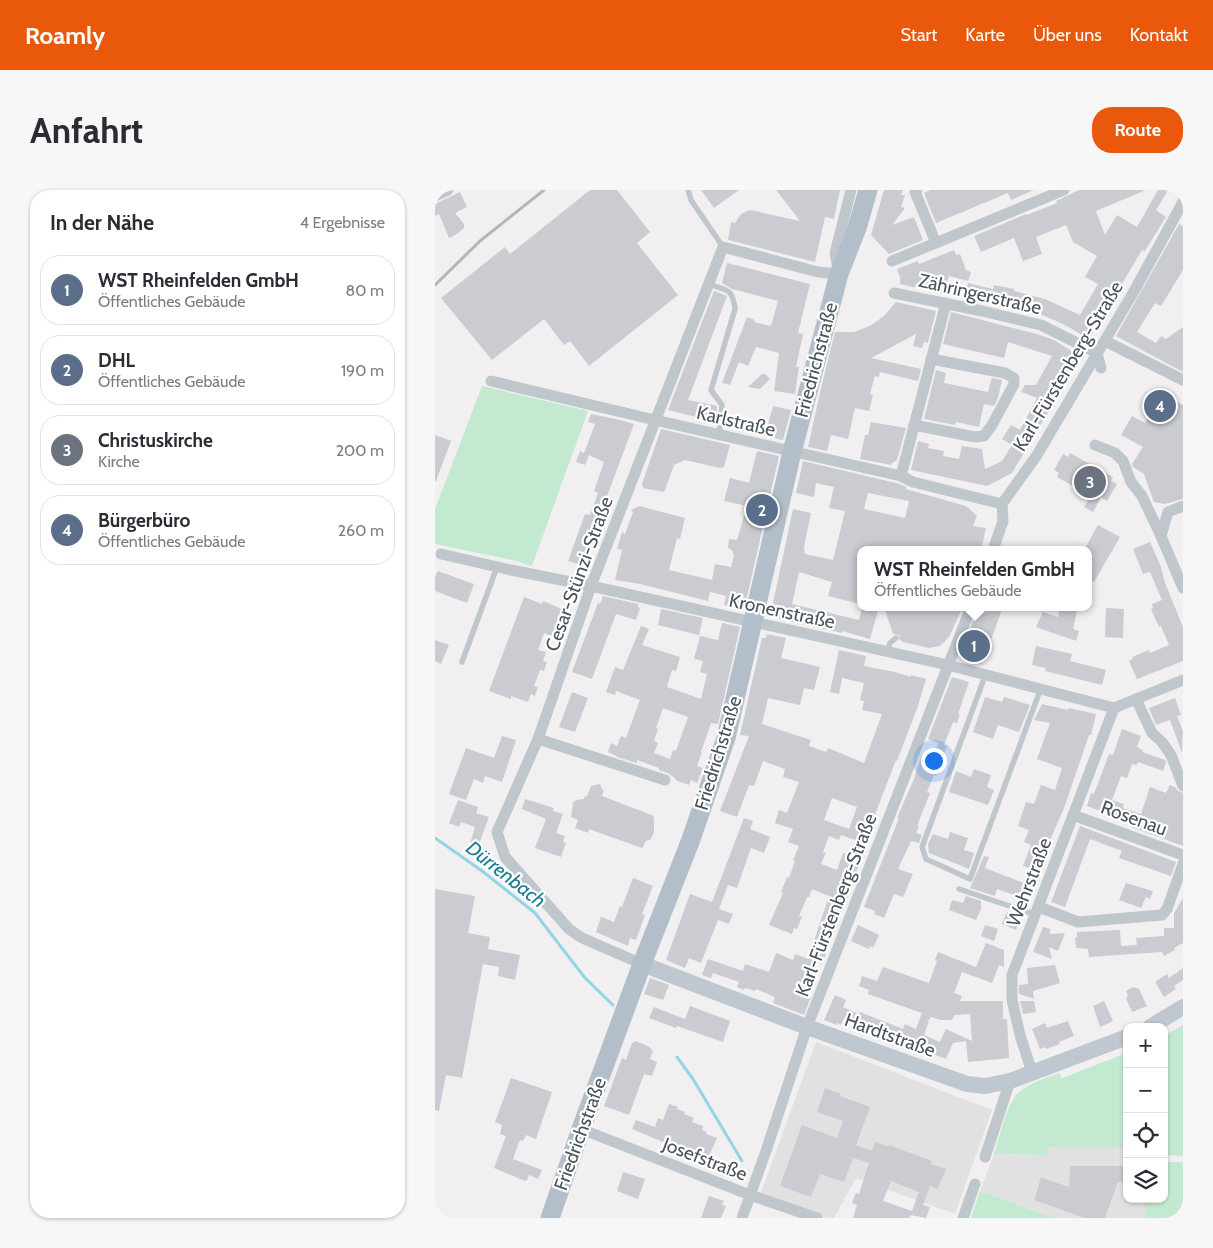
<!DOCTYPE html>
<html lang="de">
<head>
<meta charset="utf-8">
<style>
	:root { --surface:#fff; --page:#f7f7f7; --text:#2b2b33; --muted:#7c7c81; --line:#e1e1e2; --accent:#ea580c }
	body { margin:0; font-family:Cabin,sans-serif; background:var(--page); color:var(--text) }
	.controls { position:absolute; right:15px; bottom:15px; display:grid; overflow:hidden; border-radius:10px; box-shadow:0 1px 4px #0004 }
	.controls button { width:45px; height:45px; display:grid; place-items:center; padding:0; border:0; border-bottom:1px solid var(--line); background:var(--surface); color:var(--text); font:25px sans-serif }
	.you { position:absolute; left:498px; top:570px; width:18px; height:18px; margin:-12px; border:4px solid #fff; border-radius:50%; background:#1a73e8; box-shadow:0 0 0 8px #1a73e833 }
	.badge { display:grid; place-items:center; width:32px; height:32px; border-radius:50%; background:var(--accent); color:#fff; font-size:16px; font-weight:700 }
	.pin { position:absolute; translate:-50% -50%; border:2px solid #fff; box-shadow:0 1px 5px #0006 }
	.popup { position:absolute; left:422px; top:356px; width:235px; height:65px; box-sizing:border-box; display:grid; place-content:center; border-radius:10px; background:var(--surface); filter:drop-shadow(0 1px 4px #0005); font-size:16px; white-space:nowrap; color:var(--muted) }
	.popup b { font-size:19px; color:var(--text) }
	.popup::after { content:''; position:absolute; left:50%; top:100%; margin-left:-10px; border:10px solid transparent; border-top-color:var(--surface) }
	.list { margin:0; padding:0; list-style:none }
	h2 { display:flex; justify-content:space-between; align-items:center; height:65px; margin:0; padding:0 20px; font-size:21px }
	h2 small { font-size:16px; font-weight:400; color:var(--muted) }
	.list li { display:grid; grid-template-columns:32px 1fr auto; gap:15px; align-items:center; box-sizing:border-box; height:70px; margin:0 10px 10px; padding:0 10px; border:1px solid var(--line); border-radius:20px }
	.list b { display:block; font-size:19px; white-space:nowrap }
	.list p { margin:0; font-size:16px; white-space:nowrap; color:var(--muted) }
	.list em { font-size:16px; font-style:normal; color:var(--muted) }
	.icon { flex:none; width:28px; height:28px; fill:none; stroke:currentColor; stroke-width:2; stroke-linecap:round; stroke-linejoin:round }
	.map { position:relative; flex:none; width:748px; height:1028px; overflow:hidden; border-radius:20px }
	header { display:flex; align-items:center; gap:30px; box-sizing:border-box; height:70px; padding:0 25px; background:var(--accent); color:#fff }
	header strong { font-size:24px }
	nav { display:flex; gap:28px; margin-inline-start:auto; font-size:18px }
	.intro { display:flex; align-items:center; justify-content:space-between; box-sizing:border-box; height:120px; padding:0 30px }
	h1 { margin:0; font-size:35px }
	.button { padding:12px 22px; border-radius:20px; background:var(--accent); color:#fff; font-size:18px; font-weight:700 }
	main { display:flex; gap:30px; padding:0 30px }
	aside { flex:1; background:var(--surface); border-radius:20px; box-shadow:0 1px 4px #0004 }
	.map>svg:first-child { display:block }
</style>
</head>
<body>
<header>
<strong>Roamly</strong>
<nav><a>Start</a><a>Karte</a><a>Über uns</a><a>Kontakt</a></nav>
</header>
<div class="intro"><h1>Anfahrt</h1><a class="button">Route</a></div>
<main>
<aside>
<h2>In der Nähe<small>4 Ergebnisse</small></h2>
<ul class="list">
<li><span class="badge" style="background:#5c6f8a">1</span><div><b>WST Rheinfelden GmbH</b><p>Öffentliches Gebäude</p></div><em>80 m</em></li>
<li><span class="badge" style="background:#5c6f8a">2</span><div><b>DHL</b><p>Öffentliches Gebäude</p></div><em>190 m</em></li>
<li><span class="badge" style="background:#6b7280">3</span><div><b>Christuskirche</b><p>Kirche</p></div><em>200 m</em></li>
<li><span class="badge" style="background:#5c6f8a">4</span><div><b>Bürgerbüro</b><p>Öffentliches Gebäude</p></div><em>260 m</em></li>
</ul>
</aside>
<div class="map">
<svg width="748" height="1028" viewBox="0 0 748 1028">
	<rect width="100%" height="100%" fill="#f2eff0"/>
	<!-- education -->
	<g fill="#e2e1e1">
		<path d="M381 852 557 920 520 1024 421 988 399 1028H392L325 1005Z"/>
		<path d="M614 957H692V976H635L634 997 606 987 599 1010 649 1028H619L545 1001 559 964 611 965Z"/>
		<path d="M683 992H692V1009H710V1028H670Z"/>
	</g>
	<!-- green -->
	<g fill="#c3ead1">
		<path d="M47 196 153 221 97 376 82 371 0 354V319Z"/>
		<path d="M748 835V966L729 965V846Z"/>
		<path d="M692 863V957H614L612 965 559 964C565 947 571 914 584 902 595 893 611 888 624 883L627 888Z"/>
		<path d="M729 972H748V1028H710V1009H729Z"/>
		<path d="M545 1001 619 1028H536Z"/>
	</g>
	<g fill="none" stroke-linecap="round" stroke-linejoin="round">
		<!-- stream -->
		<g stroke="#94d5e3" stroke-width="3">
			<path d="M0 648 47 681 100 723 150 788 178 815"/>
			<path d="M242 867 258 889 307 971"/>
		</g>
	</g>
	<!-- building -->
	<g fill="#caccd1" fill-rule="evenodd">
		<path d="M155 0H182L215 42 202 53 243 105 154 176 135 151 129 155 109 129 57 170 6 108 70 57 75 64Z"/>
		<path d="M266 0H304L279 18Z"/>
		<path d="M341 0H405L399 29 390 27 380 72 293 50 296 32 300 33 306 24 315 20 365 31Z"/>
		<path d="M449 0H468L466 5H470L466 17 470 18 457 35 479 27 488 50 454 64 436 45Z"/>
		<path d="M495 0H599L576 10 573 3 501 33 489 3Z"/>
		<path d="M644 0H711L661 21 670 45 682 25 702 37 723 0H733L721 20 731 27 710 61 707 60 654 149 628 134 605 124 576 116 546 110V113L529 109 533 93 558 99 559 95 579 99V101L610 109 645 125 663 94 650 87 662 66 638 52 631 35 601 47 607 64 588 71 579 48 546 62 539 46 591 24 592 25 622 13 621 11Z"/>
		<path d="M25 2 32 17 20 23 29 34V38L22 44 14 48 4 24 0 26V14Z"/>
		<path d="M744 34 748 36V80L726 116 720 113 702 142 721 153 726 146 731 149 748 137V182L681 146Z"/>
		<path d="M519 60 521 65 525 64 531 80 536 82 533 91 514 86 508 104 465 94V87L462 79 483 71 484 74Z"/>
		<path d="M292 73 375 94 363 143 368 144 361 177H364L360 204 339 201 344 163 321 157 313 176 304 172 295 195 287 193 312 127 320 130 319 132 336 136 343 111 297 99 287 93Z"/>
		<path d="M279 101 292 106 253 210 282 216 281 232 233 220Z"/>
		<path d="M461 112 501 121 493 153 489 152 487 158 478 156 481 144 436 168 486 179 483 191 445 182 444 187 440 186 435 204 438 205 434 221 420 218 413 249 396 245 392 261 373 257 387 194 400 142H419L435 136 449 126Z"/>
		<path d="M516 122 602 144 619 150 646 167 577 283 552 296 476 280 483 251 494 254 493 258 509 261 508 266 524 269 527 256 547 259 550 279 567 271 577 255 567 249 576 235 585 240 602 208 586 202 590 195H601L617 166 573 152 569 168 508 154Z"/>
		<path d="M501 180 511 183 509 193 553 202 557 188 567 190 563 208 559 216 549 214 544 237 521 232 520 235 489 229Z"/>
		<path d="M327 184H330L335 189 325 199 313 197Z"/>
		<path d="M726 203 748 215V309L730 314 719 312 709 284 698 277 697 274 708 257 686 245 697 226 710 233Z"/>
		<path d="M338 216 356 220 348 250 330 246Z"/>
		<path d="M156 224 185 230 199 234 165 325 154 358 152 357 146 375 133 371 150 324 155 325 163 303 159 301 169 272 154 265 150 275 141 272 145 261 149 263 160 234 153 232Z"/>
		<path d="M436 232 471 238 462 270 457 273V275L425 269 430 245H433Z"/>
		<path d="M226 239 295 255 289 277 285 278 250 270 239 275 229 302 208 298 207 294Z"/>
		<path d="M0 245 16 251 1 291H0Z"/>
		<path d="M322 261 344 266 309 420 289 415 291 406 275 402 273 411 205 394 180 390 187 360 182 359 187 342 190 344 198 322 196 320 204 316 250 328 245 349 242 348 234 380 277 390 280 374 296 377 299 366 297 360 293 358 294 349 302 350 312 316 289 311 295 288 314 293Z"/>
		<path d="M635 263 678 287 676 291 682 294 672 311 666 307 658 322 649 317 656 306 622 287 624 283 619 280 628 264 633 267Z"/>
		<path d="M368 271 465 294 471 297V299L531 316 542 326 538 336 551 338 547 356H545L544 360H425V414L393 406 397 392 364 382 357 414 424 430 427 417H444L435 449 407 441V443L335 427 358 319 376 323 369 357 370 364 398 370 410 321 394 318 399 297 381 293 379 307 361 303ZM433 303 474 311 470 328 429 319Z"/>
		<path d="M663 335 685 347 659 392 653 389V360H649Z"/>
		<path d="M715 352 726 377 730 393 748 437V471L702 489 694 471 698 469 697 467 714 460 715 463 734 455 726 436 724 437 716 419 718 418 717 414 727 410 715 382 708 384 698 359Z"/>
		<path d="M3 381 39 394 32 413 0 401V387Z"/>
		<path d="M168 406 203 414V417L205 418 201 430 181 424 157 489 137 482 163 413 165 414Z"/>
		<path d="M89 407 107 414 108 411 127 419 123 429 128 431 125 440 120 438 117 446 109 443 103 460 111 462 108 471 112 472 109 481 105 480 99 496 103 497 100 506 96 504 93 512 76 506V509L54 501Z"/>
		<path d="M449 417H528L514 447 505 456 494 458 468 452 465 450 464 445 458 444Z"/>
		<path d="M543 417H568L547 474 531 468 536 455 530 453Z"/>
		<path d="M625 417H643L638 439 644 441 641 451 601 437 608 422 623 427Z"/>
		<path d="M671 418 689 419 688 448 670 447Z"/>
		<path d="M226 419 268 428 264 445 223 435Z"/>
		<path d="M287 433 305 437 283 534 276 533 266 562H267L262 576 268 578 262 593 256 590 254 595 240 590 241 589 233 583 224 580V578L202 570V573L185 568 173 562 176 553 182 556 186 546 191 548 205 510 181 501 180 505 171 502 180 477 188 480 206 436 214 439 207 455 245 467 241 481 237 480 232 497 266 509 272 484 265 482 268 471 259 469 265 446 283 450ZM228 518 253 527 241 561 238 560 235 569 219 563 223 553 219 551 223 539 221 538Z"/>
		<path d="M332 444 351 448 346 468 385 477 379 500 369 498 365 515 333 508 327 534 376 550 374 556 391 562 393 558 429 573 447 524 427 520 429 511 425 510 429 493 407 488 404 504 395 502 404 460 431 466 429 476 460 482 476 487V485L491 489 483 516 462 571 461 570 429 653 406 645 404 650 394 646 388 662 391 663 386 674 402 680 408 663 426 670 387 774 380 771 368 804 376 807 369 825 338 813 340 807 321 799 320 801 310 798 309 800 302 797 304 792 278 783 276 788 267 785 273 769 308 781 310 774 334 782 341 763 358 770 360 764 373 769 394 706 377 699 374 707H372L364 726 367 727 362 739 359 738 357 744 334 735 348 703 346 702 352 687 354 688 360 671 358 670 364 656 353 652 358 639 340 633 344 620 352 623 364 592 348 587 350 579 328 571 319 596 314 595 302 627 285 621 314 546 305 545 327 448H331ZM397 608 422 617 414 639 389 630Z"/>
		<path d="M0 450 14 455 6 474 0 471Z"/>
		<path d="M601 456 637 464 635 471 671 480 667 495 610 481 611 478 597 475Z"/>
		<path d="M517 487 534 492 523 524H525L522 533 518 532 509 555 512 556 501 586 499 585 492 602 495 603 482 636H484L481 643 487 645 484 653 476 651 463 679 478 684 468 707 459 704 449 728 439 724 440 721 429 717 464 628H462L479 589 487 564 498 568 503 553 493 549Z"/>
		<path d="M137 502 153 508 140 542 124 537Z"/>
		<path d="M550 507 567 512 569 507 595 515 584 542 563 535 558 549 538 542Z"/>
		<path d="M740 508 746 525 742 526 748 541 747 563 735 530 721 535 714 518Z"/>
		<path d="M607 514 633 520 634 518 661 524 656 545H654L629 618 602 680 588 676 596 655 589 652 594 640 583 636 591 612 599 614 606 595 620 600 627 578 602 569 615 533 599 530Z"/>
		<path d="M687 539 706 546 702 557 708 560 707 562 730 570 731 572 728 581 703 572 702 575 697 574 692 588 686 586 677 610 689 614 688 618 706 624 715 597 731 603 735 595 740 597 743 601 748 603V656L696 637 699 631 682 625 681 627 652 616 656 603 659 604 674 564 678 565Z"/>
		<path d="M67 546 81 550 67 592 50 586 48 593 39 589 31 610 14 604 31 558 59 568Z"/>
		<path d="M539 579 556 585 552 597 559 600 553 615 514 602 521 581 536 587Z"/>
		<path d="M165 594 167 599 169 600 167 606 219 626 218 630H219V642L216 649 211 651 207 658 154 639 153 643 140 638 143 630 136 627 138 613 141 610 149 609 150 606H152L156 596Z"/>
		<path d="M90 609 119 618 118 621 128 624 121 643 130 646 128 652 131 653 126 667 100 658 111 629 87 619Z"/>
		<path d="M23 610 43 617 41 623 54 627 43 657 35 654 40 637 26 632 24 637 14 633Z"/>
		<path d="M309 628 318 631 315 639 335 647 329 663 316 658 302 698 293 695 284 719 298 724 294 734 283 730 266 773 254 768 250 778 231 770 255 704 277 712Z"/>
		<path d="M645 636 741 672 736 686 684 668 687 661 655 649 630 717 616 712Z"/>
		<path d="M515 642 533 648 529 660 539 663 534 679 494 663 493 654 498 644 513 649Z"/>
		<path d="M549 666 554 667 550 678 599 697 594 710 562 699 560 706 535 698Z"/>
		<path d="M198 688 218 696 207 724 210 725 201 750 195 748 193 756 161 742 166 727 179 732 185 716 187 717Z"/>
		<path d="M691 693 718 701 715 709 711 707 706 718 684 710Z"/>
		<path d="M0 699 40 706 33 743 55 747 53 759 85 765 80 790 63 786 64 777 48 774 27 888 11 885 4 921 0 920Z"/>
		<path d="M531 706 546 711V719L541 730 514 720 517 710 528 713Z"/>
		<path d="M748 708V753L739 758 740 760 729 766 727 762 654 767 653 759 641 758 640 747 642 748V742L685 740 686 756 702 755 701 748 729 746V738H739V723Z"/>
		<path d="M572 722 586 727 581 740 567 734Z"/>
		<path d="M423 735 444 745 438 758 435 756 434 759 416 751Z"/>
		<path d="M550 735 563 739 559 751 546 746Z"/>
		<path d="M608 737 615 739V744L630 743 623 761 614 757 617 769 598 762Z"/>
		<path d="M551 753 569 760V777L564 775 557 793 527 782 519 803 527 806 525 811H568V829H572L574 868 533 872 531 851 518 853 511 869 424 836 409 828 406 835 402 833V835L389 830 400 805 411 810 408 817 424 824 425 822 468 839 470 834 481 839 487 823 433 804 434 800 424 796 427 786 442 791 448 777 494 793 502 771 500 770 503 762 541 777ZM535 824 537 851 511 839 505 852 489 845 494 831 492 830H494L496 827 506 830H517L520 825Z"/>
		<path d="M620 775 625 793 598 801 599 809 584 804V795L593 794 592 778Z"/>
		<path d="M748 778V790L739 796 741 799 729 807 720 792 732 784 734 788Z"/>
		<path d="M215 788 234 795 228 810 209 804Z"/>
		<path d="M698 797 704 799 712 816 697 822 691 808 693 806 691 801Z"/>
		<path d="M585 811H599L601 822 588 824Z"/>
		<path d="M669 811 678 831 665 837 658 816Z"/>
		<path d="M255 816 295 831 288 852 242 836 241 838 214 828 219 817 250 829Z"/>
		<path d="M633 831 639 846 624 852 625 854 611 859 610 857 605 859 597 839 610 833 612 838Z"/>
		<path d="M200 851 213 856 218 861 215 869 222 872 217 886 209 884 194 925 169 916 187 868 191 870 197 853Z"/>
		<path d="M76 888 117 902 101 949 91 945 88 951 85 950 78 969 107 980 103 989 94 985 92 990 90 991 59 978 71 946 65 944 67 935 60 932Z"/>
		<path d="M390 898 406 904 405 906 435 917 421 955 437 961 440 952 454 957V955L497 971 496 974 511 979 503 999 495 996 488 1015 495 1017 491 1028 476 1025 474 1028H418L422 1015 417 1013 421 1003 424 1004 434 973 418 968 409 992 385 984 376 1007 345 996 367 935 402 948 408 931 382 922ZM456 991 484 1002 477 1021 448 1011Z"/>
		<path d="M234 914 243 917 242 919 250 922 249 924 259 928 257 932 268 936 267 940 272 942 271 944 282 948 273 968 261 963 259 969 245 963 247 960 197 939 201 930 220 937 223 928 228 930Z"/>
		<path d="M635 976H692V992H683L670 1028H649L599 1010 606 987 634 997Z"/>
		<path d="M188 982 210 989 203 1009 182 1001Z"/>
		<path d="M274 1006 289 1011 287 1015 291 1016 286 1028H266Z"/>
	</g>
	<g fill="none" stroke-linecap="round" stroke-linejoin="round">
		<!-- lane -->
		<g stroke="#bfc7cd" stroke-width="5.5">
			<path d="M253 0 256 10 288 57"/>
			<path d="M274 94C292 101 297 97 300 119L276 200 287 215 284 245"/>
			<path d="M452 462 455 453 461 448"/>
			<path d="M27 472 62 377"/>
			<path d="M550 486 487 657 491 669 535 689 606 498"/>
			<path d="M524 699 601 725"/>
		</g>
		<!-- street -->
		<g stroke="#bfc7cd" stroke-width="11">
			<path d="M482 0 480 2 501 53"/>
			<path d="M0 6 13 0"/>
			<path d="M457 71 629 0"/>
			<path d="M459 103 547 121 606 135 662 163 666 178"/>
			<path d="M670 151 748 190"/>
			<path d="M56 191 220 230 466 286 478 292 567 314"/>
			<path d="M479 235 540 247 549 246 557 235 579 194V188L570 183 496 169"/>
			<path d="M660 255 680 263 688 271 696 292 707 306 726 346 748 398"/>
			<path d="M466 286 511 113"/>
			<path d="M726 346 733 322 748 316"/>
			<path d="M558 360 568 331 567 314 602 265 698 103 748 12"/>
			<path d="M6 364 76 380 156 396 513 475 679 518"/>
			<path d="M701 509 717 543 727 552 736 565 748 596"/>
			<path d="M679 518 748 490"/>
			<path d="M103 549 230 590"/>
			<path d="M638 625 748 665"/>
			<path d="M604 717 643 732 727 725 732 719 748 674"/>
			<path d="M207 774 147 748 134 739 70 667 62 642 103 549 156 396 288 57 383 82 404 84 400 63 416 0"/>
			<path d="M597 882 585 845 577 810V785L679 518"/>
			<path d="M146 939 315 1005 382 1028"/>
			<path d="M550 967 575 891"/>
			<path d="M307 1028 332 958 372 837 536 417"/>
			<path d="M528 1028 540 994"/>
		</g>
		<!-- secondary -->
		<g stroke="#bfc8d1" stroke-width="16">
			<path d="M207 774 372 837 532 894 550 896 575 891 692 847"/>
			<path d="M715 837 748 817"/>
		</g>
		<!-- primary -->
		<path stroke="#b2bfcb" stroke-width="19" d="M115 1028 146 939 207 774 255 652 291 548 357 262 404 84 422 38 433 0"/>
		<!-- rail -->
		<path stroke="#b2b5b9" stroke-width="3" d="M0 95 45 51 109 0"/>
	</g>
	<g text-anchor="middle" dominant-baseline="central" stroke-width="4.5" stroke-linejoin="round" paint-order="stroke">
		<!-- street labels -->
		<g font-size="19" fill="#49535b" stroke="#fff">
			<text transform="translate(545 104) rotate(13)">Zähringerstraße</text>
			<text transform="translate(381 170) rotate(-75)">Friedrichstraße</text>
			<text transform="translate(633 176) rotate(-59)">Karl-Fürstenberg-Straße</text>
			<text transform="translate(301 231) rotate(13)">Karlstraße</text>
			<text transform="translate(144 384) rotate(-70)">Cesar-Stünzi-Straße</text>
			<text transform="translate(347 421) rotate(12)">Kronenstraße</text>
			<text transform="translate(283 563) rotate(-73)">Friedrichstraße</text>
			<text transform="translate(699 628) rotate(20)">Rosenau</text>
			<text transform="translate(594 692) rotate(-69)">Wehrstraße</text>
			<text transform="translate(401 715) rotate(-69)">Karl-Fürstenberg-Straße</text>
			<text transform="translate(455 845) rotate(20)">Hardtstraße</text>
			<text transform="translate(145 944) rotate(-70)">Friedrichstraße</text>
			<text transform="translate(270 969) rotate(21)">Josefstraße</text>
		</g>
		<!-- water labels -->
		<g font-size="20" font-style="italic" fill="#1a7f95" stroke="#fff">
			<text transform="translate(71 684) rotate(38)">Dürrenbach</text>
		</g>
	</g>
</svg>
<div class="controls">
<button>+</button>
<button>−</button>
<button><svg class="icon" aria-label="locate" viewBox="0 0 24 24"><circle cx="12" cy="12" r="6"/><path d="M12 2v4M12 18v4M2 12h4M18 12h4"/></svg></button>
<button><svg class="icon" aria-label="layers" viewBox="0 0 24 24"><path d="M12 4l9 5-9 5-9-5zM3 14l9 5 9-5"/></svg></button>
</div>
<div class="you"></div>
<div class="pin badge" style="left:539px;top:456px;background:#5c6f8a">1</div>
<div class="popup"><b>WST Rheinfelden GmbH</b>Öffentliches Gebäude</div>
<div class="pin badge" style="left:327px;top:320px;background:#5c6f8a">2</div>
<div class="pin badge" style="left:655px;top:292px;background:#6b7280">3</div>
<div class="pin badge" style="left:725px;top:216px;background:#5c6f8a">4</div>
</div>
</main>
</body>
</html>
